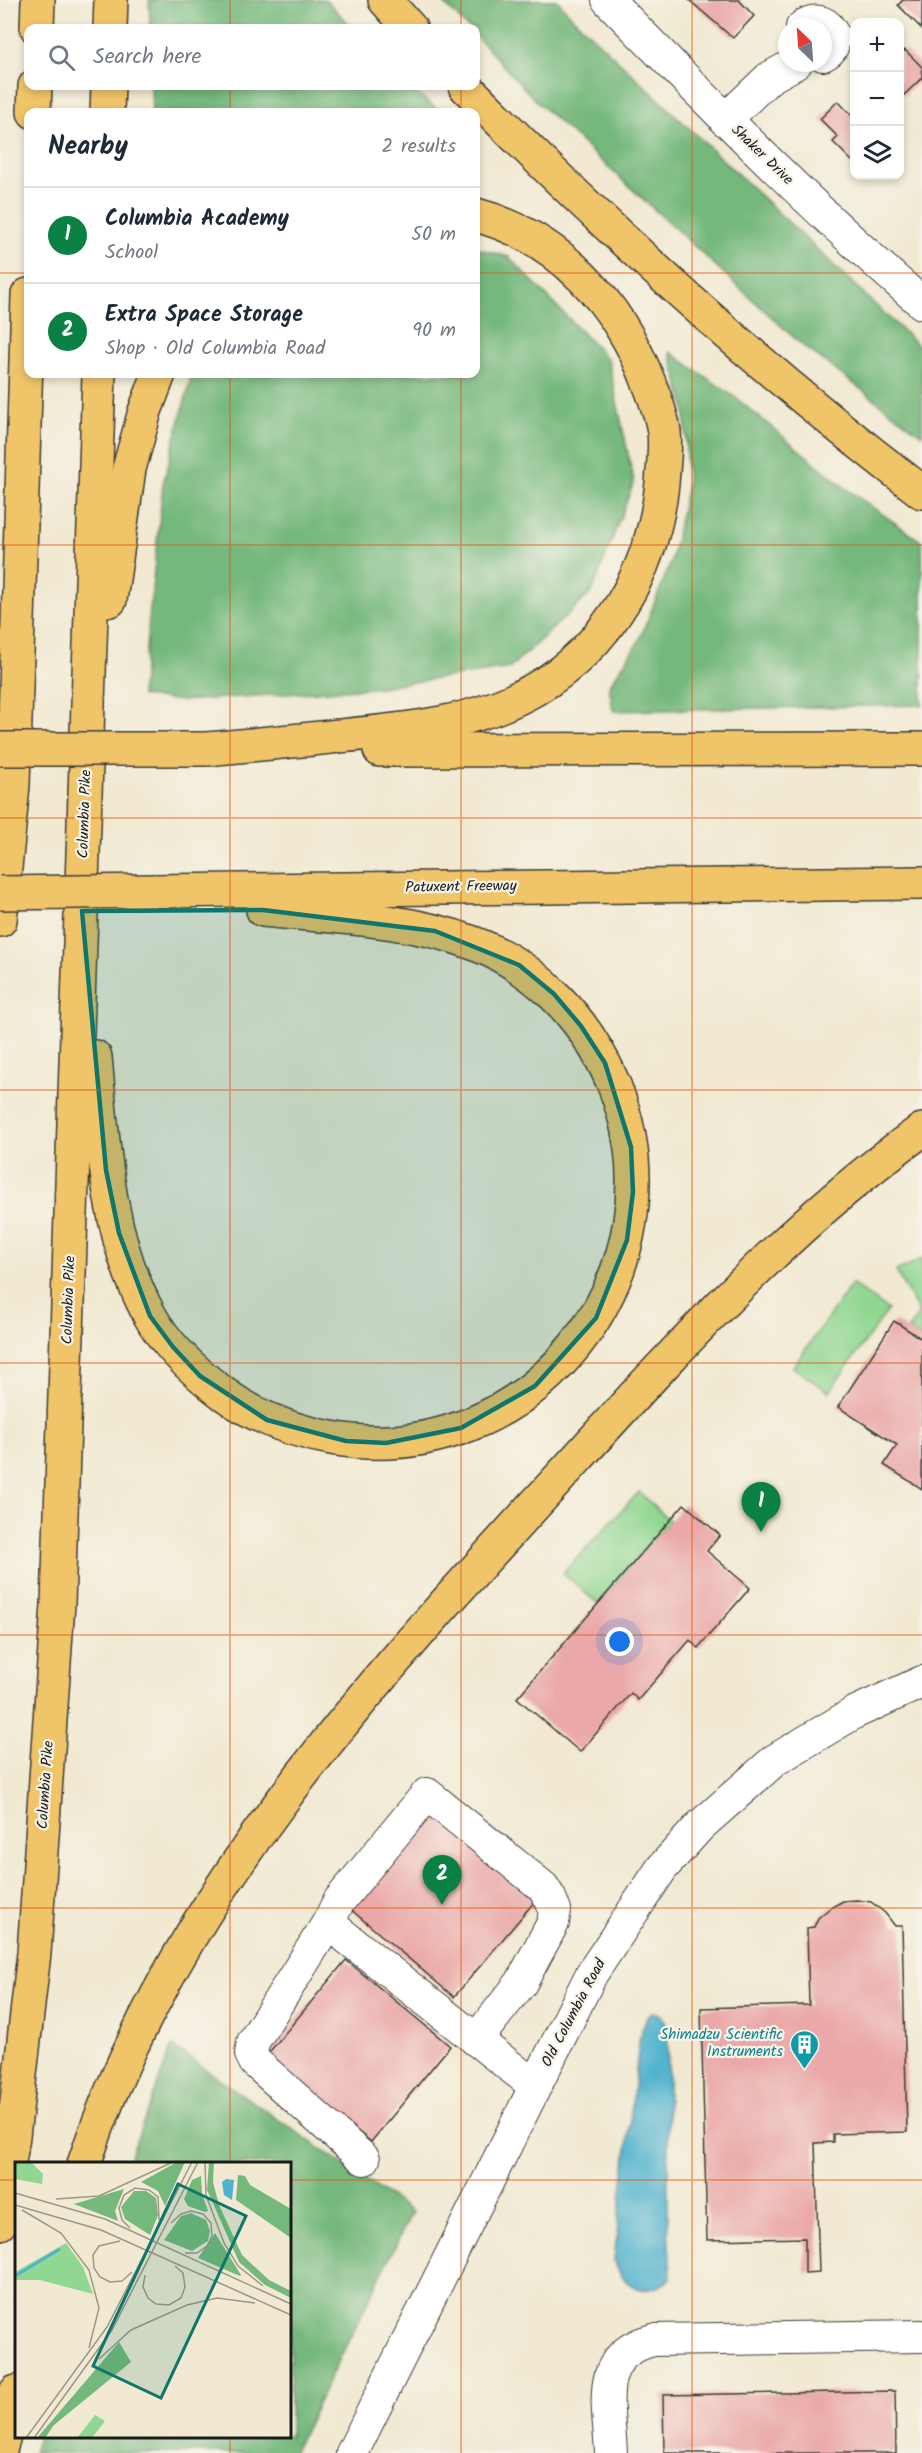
<!DOCTYPE html>
<html lang="en">
<head>
<meta charset="utf-8">
<style>
	:root { --surface:#fff; --page:#f2f2f3; --text:#1f2937; --muted:#747a83; --line:#e0e1e3; --accent:#0b8043 }
	body { margin:0; font-family:Kalam,sans-serif; background:var(--page); color:var(--text) }
	.controls { position:absolute; right:18px; top:18px; display:grid; overflow:hidden; border-radius:12px; box-shadow:0 3px 9px #0003 }
	.controls button { width:54px; height:54px; display:grid; place-items:center; padding:0; border:0; border-bottom:2px solid var(--line); background:var(--surface); color:var(--text); font:30px sans-serif }
	.compass { position:absolute; left:778px; top:18px; width:54px; height:54px; border-radius:50%; background:var(--surface); box-shadow:0 3px 9px #0003; rotate:335deg }
	.you { position:absolute; left:620px; top:1642px; width:21px; height:21px; margin:-15px; border:4px solid #fff; border-radius:50%; background:#1a73e8; box-shadow:0 0 0 9px #1a73e833 }
	.badge { display:grid; place-items:center; width:39px; height:39px; border-radius:50%; background:var(--accent); color:#fff; font-size:20px; font-weight:700 }
	.pin { position:absolute; translate:-50% -50px; filter:drop-shadow(0 2px 3px #0008) }
	.pin::after { content:''; position:absolute; top:32px; width:21px; height:18px; background:inherit; clip-path:polygon(0 0,100% 0,50% 100%) }
	.list { margin:0; padding:0; list-style:none }
	h2 { display:flex; justify-content:space-between; align-items:center; height:78px; margin:0; padding:0 24px; font-size:26px }
	h2 small { font-size:20px; font-weight:400; color:var(--muted) }
	.list li { display:grid; grid-template-columns:39px 1fr auto; gap:18px; align-items:center; box-sizing:border-box; height:96px; padding:0 24px; border-top:2px solid var(--line) }
	.list b { display:block; font-size:22px; white-space:nowrap }
	.list p { margin:0; font-size:20px; white-space:nowrap; color:var(--muted) }
	.list em { font-size:20px; font-style:normal; color:var(--muted) }
	.icon { flex:none; width:33px; height:33px; fill:none; stroke:currentColor; stroke-width:2; stroke-linecap:round; stroke-linejoin:round }
	.map { position:relative; flex:none; width:922px; height:2453px; overflow:hidden }
	.search { position:absolute; background:var(--surface); box-shadow:0 3px 9px #0003; left:24px; top:24px; width:456px; height:66px; display:flex; align-items:center; gap:15px; box-sizing:border-box; padding:0 21px; border-radius:12px; color:var(--muted); font-size:22px }
	.panel { position:absolute; background:var(--surface); box-shadow:0 3px 9px #0003; left:24px; top:108px; width:456px; height:270px; border-radius:12px }
	.map>svg:first-child { display:block }
</style>
</head>
<body>
<div class="map">
<svg width="922" height="2453" viewBox="0 0 922 2453">
	<rect width="100%" height="100%" fill="#f7f3e8"/>
	<filter id="ink" filterUnits="userSpaceOnUse"><feTurbulence type="fractalNoise" baseFrequency=".0167" numOctaves="2"/><feDisplacementMap in="SourceGraphic" scale="12" xChannelSelector="R" yChannelSelector="G"/><feConvolveMatrix kernelMatrix="1 2 1 2 8 2 1 2 1" color-interpolation-filters="sRGB"/></filter>
	<filter id="wash" filterUnits="userSpaceOnUse"><feTurbulence type="fractalNoise" baseFrequency=".008" numOctaves="4" result="noise"/><feDisplacementMap in="SourceGraphic" scale="24" xChannelSelector="R" yChannelSelector="G"/><feGaussianBlur stdDeviation="1.35" result="paint"/><feColorMatrix in="noise" values="0 0 0 0 0 0 0 0 0 0 0 0 0 0 0 0 0 1.4 0 .05"/><feComposite in="paint" operator="in"/></filter>
	<g filter="url(#wash)">
		<rect width="100%" height="100%" fill="#f1e9d2"/>
		<!-- green -->
		<g fill="#90d791" stroke="#567a56" stroke-width="1.5">
			<path d="M922 1259V1339L908 1330 919 1313 896 1271Z"/>
			<path d="M852 1284 888 1310 829 1392 793 1367Z"/>
			<path d="M639 1492 670 1521 598 1604 563 1573Z"/>
		</g>
		<!-- forest -->
		<g fill="#74b87b" stroke="#486a4c" stroke-width="1.5">
			<path d="M149 0H326L353 28H150Z"/>
			<path d="M441 0H557L572 17 922 349V435L802 345 535 100 476 36V28H468Z"/>
			<path d="M151 86H407L441 112H152Z"/>
			<path d="M476 248 509 257 608 359 634 482 592 592 510 668 372 688 182 701 141 696 163 484 192 374H476Z"/>
			<path d="M670 352 736 398 848 490 922 542V705L613 711 609 686 639 641 671 562 687 485 685 408Z"/>
			<path d="M172 2046 412 2212 293 2453H33L38 2437 290 2436V2164L128 2163Z"/>
		</g>
		<!-- water -->
		<path fill="#4fb2ce" stroke="#366775" stroke-width="1.5" d="M654 2012 662 2015 666 2025 668 2045V2226L671 2278C647 2300 623 2288 614 2260L640 2035 647 2017Z"/>
		<g id="blocks">
			<!-- building -->
			<g fill="#eaa9a8">
				<path d="M689 0H739L754 16 733 38Z"/>
				<path d="M903 0H922V29L898 5Z"/>
				<path d="M905 50 922 67V78L904 95 902 93 900 95V55Z"/>
				<path d="M838 101 854 118V163L833 142 838 137 820 119Z"/>
				<path d="M894 1321 922 1339V1489L884 1465 897 1445 838 1407Z"/>
				<path d="M684 1504 720 1535 707 1551 750 1588 698 1648 690 1640 638 1700 631 1693 580 1752 517 1698Z"/>
				<path d="M430 1812 535 1901 454 1997 349 1908Z"/>
				<path d="M857 1900 871 1902 885 1913 895 1926H902L907 2132 833 2134V2142L815 2143 819 2272 805 2273V2238L707 2240 701 2008 809 2005 807 1928 814 1927 818 1918 830 1908 843 1901Z"/>
				<path d="M346 1960 450 2046 371 2142 266 2056Z"/>
				<path d="M895 2391 896 2453H664L663 2395Z"/>
			</g>
		</g>
	</g>
	<g filter="url(#ink)">
		<use href="#blocks" fill-opacity="0" stroke="#3c3b37" stroke-width="1.5"/>
		<g fill="none" stroke-linecap="round" stroke-linejoin="round">
			<defs>
				<g id="minor">
					<path d="M608 0C710 104 812 208 922 303"/>
					<path d="M802 27C826 8 847 44 823 55"/>
					<path d="M725 120 769 78 796 63"/>
					<path d="M328 1923 535 2086"/>
					<path d="M364 2159 255 2062 251 2054 253 2042 328 1923 339 1901 427 1794 543 1887 550 1898 555 1910 553 1923 521 1983 476 2040"/>
					<path d="M352 2453 592 1973 662 1868 700 1826 775 1760 854 1713 922 1682"/>
					<path d="M611 2453C609 2405 593 2355 653 2340L922 2336"/>
				</g>
				<g id="highway">
					<path d="M385 0 410 28"/>
					<path d="M37 28 38 0"/>
					<path d="M110 28 111 0"/>
					<path d="M465 86C607 230 760 369 922 492"/>
					<path d="M34 112 35 86"/>
					<path d="M107 112 108 86"/>
					<path d="M110 600 129 469 145 411 159 374"/>
					<path d="M207 749C251 745 295 741 339 736 406 730 475 724 535 689 609 646 653 569 662 484 663 468 666 449 664 432 662 416 655 398 649 383 619 304 560 237 476 215"/>
					<path d="M380 750 922 749"/>
					<path d="M153 891 922 883"/>
					<path d="M0 920 13 785 28 295"/>
					<path d="M95 1057C103 1143 107 1237 149 1314 166 1346 196 1373 224 1394 257 1418 292 1431 331 1438 531 1474 689 1271 614 1085 588 1022 538 967 473 943 407 918 333 917 263 910"/>
					<path d="M84 2164C173 1895 374 1680 562 1475 674 1352 786 1227 922 1130"/>
					<path d="M0 2223 13 2136 34 1953 58 1604 99 374"/>
					<path d="M0 2450 16 2392"/>
				</g>
			</defs>
			<!-- minor casing -->
			<use href="#minor" stroke="#3c3b37" stroke-width="34"/>
			<!-- highway casing -->
			<use href="#highway" stroke="#3c3b37" stroke-width="36"/>
			<!-- minor -->
			<use href="#minor" stroke="#fff" stroke-width="32"/>
			<!-- highway -->
			<use href="#highway" stroke="#f0c469" stroke-width="33"/>
			<defs>
				<g id="highway-bridge">
					<path d="M0 749H207"/>
					<path d="M0 893 153 891"/>
				</g>
			</defs>
			<!-- highway-bridge casing -->
			<use href="#highway-bridge" stroke="#3c3b37" stroke-width="36" stroke-linecap="butt"/>
			<!-- highway-bridge -->
			<use href="#highway-bridge" stroke="#f0c469" stroke-width="33"/>
		</g>
	</g>
	<!-- marked area -->
	<path fill="#0f766e" fill-opacity="0.2" stroke="#0f766e" stroke-width="4.5" stroke-linejoin="round" d="M263 910 435 931 519 965 554 994 581 1026 605 1063 631 1147 633 1192 627 1240 596 1318 535 1386 461 1428 386 1443 346 1441 267 1420 200 1376 173 1347 150 1316 119 1233 106 1170 82 911Z"/>
	<!-- grid -->
	<path fill="none" stroke="#de560d" stroke-width="1.5" stroke-opacity="0.55" d="M230 0V28M461 0V28M692 0V2453M230 86V112M461 86V112M0 273H28M476 273H922M230 374V2164M461 374V2453M0 545H922M0 818H922M0 1090H922M0 1363H922M0 1635H922M0 1908H922M0 2180H16M290 2180H922M230 2436V2453"/>
	<!-- icons -->
	<defs>
		<symbol id="building-pin" viewBox="-11 -11 22 30"><path d="M0 17L-7.5 6A9.5 9.5 0 1 1 7.5 6Z" fill="#0f9aa8" stroke="#f7f3e8"/><path d="M-4-6H4V6H1V3H-1V6H-4ZM-2.5-4.3h1.7v1.8h-1.7ZM.8-4.3h1.7v1.8H.8ZM-2.5-1h1.7V.8h-1.7ZM.8-1h1.7V.8H.8Z" fill="#fff"/></symbol>
	</defs>
	<g fill-rule="evenodd">
		<use href="#building-pin" x="788" y="2028" width="33" height="45"/>
	</g>
	<g text-anchor="middle" dominant-baseline="central" stroke-width="4.5" stroke-linejoin="round" paint-order="stroke">
		<!-- street labels -->
		<g font-size="15" fill="#1c1c1c" stroke="#f7f3e8">
			<text transform="translate(762 155) rotate(44)">Shaker Drive</text>
			<text transform="translate(85 814) rotate(-88)">Columbia Pike</text>
			<text transform="translate(461 887) rotate(-1)">Patuxent Freeway</text>
			<text transform="translate(69 1300) rotate(-88)">Columbia Pike</text>
			<text transform="translate(46 1785) rotate(-86)">Columbia Pike</text>
			<text transform="translate(574 2013) rotate(-62)">Old Columbia Road</text>
		</g>
		<!-- culture labels -->
		<g font-size="15" fill="#0d838f" stroke="#f7f3e8" text-anchor="end">
			<text x="783" y="2035">Shimadzu Scientific<tspan x="783" dy="17">Instruments</tspan></text>
		</g>
	</g>
	<!-- overview -->
	<g transform="translate(15 2162)">
		<rect width="276" height="276" fill="#f1e9d2"/>
		<path d="M0 0H16L28 12 27 22 0 17ZM51 81 68 105 78 132 25 118H0V110ZM80 253 90 259 77 276H62Z" fill="#90d791"/>
		<path d="M162 0H170L150 44 143 29 126 20ZM194 0H199L198 20 204 43 227 93 254 118 276 129V136L250 123 224 100 192 28ZM223 13 230 14 235 23 276 47V76L221 38ZM186 14 187 32 193 49 190 50 173 44 169 37 177 18ZM109 27 100 49 103 59 59 42ZM119 29H131L141 36 143 53 135 73 110 57 106 45ZM176 51 191 58 195 69 193 79 177 89 149 78 166 54ZM200 71 226 113 225 114 183 96ZM104 180 116 200 39 263 30 276H22Z" fill="#74b87b"/>
		<path d="M211 17 219 18 217 38 209 33 207 20Z" fill="#4fb2ce"/>
		<path fill="none" stroke="#4fb2ce" stroke-width="3" d="M0 114 45 87"/>
		<path fill="none" stroke="#9c9789" stroke-width="1.5" d="M190 0 191 33 209 81 223 104 248 124M0 31 90 57 276 142M41 37 84 34 158 0M0 43 86 68 276 153M7 48 46 71 74 108 84 146 74 186M156 61 166 52 176 49 188 52 196 61 197 74 192 84 182 91H170M115 66 107 58 104 46 109 33 120 26 134 28 143 35 144 58M105 79 84 84 78 93 79 106 85 115 95 120 107 119 117 110M130 113 128 125 133 136 141 142 154 143 166 136 170 125 168 111 160 104M84 197 116 168 172 143 202 136 240 141M11 276 92 165 177 0M19 276 97 168 183 0"/>
		<path fill="#0f766e" fill-opacity="0.15" stroke="#0f766e" stroke-width="3" d="M163 22 231 54 146 236 78 204Z"/>
		<rect width="276" height="276" fill="none" stroke="#1c1c1c" stroke-width="3"/>
	</g>
</svg>
<div class="controls">
<button>+</button>
<button>−</button>
<button><svg class="icon" aria-label="layers" viewBox="0 0 24 24"><path d="M12 4l9 5-9 5-9-5zM3 14l9 5 9-5"/></svg></button>
</div>
<svg class="compass" viewBox="-18 -18 36 36"><path d="M0-13l5 13h-10z" fill="#e53935"/><path d="M0 13l5-13h-10z" fill="#747a83"/></svg>
<div class="you"></div>
<div class="pin badge" style="left:761px;top:1532px">1</div>
<div class="pin badge" style="left:442px;top:1905px">2</div>
<div class="search"><svg class="icon" aria-label="search" viewBox="0 0 24 24"><circle cx="10" cy="10" r="6"/><path d="M15 15l6 6"/></svg>Search here</div>
<section class="panel">
<h2>Nearby<small>2 results</small></h2>
<ul class="list">
<li><span class="badge">1</span><div><b>Columbia Academy</b><p>School</p></div><em>50 m</em></li>
<li><span class="badge">2</span><div><b>Extra Space Storage</b><p>Shop · Old Columbia Road</p></div><em>90 m</em></li>
</ul>
</section>
</div>
</body>
</html>
